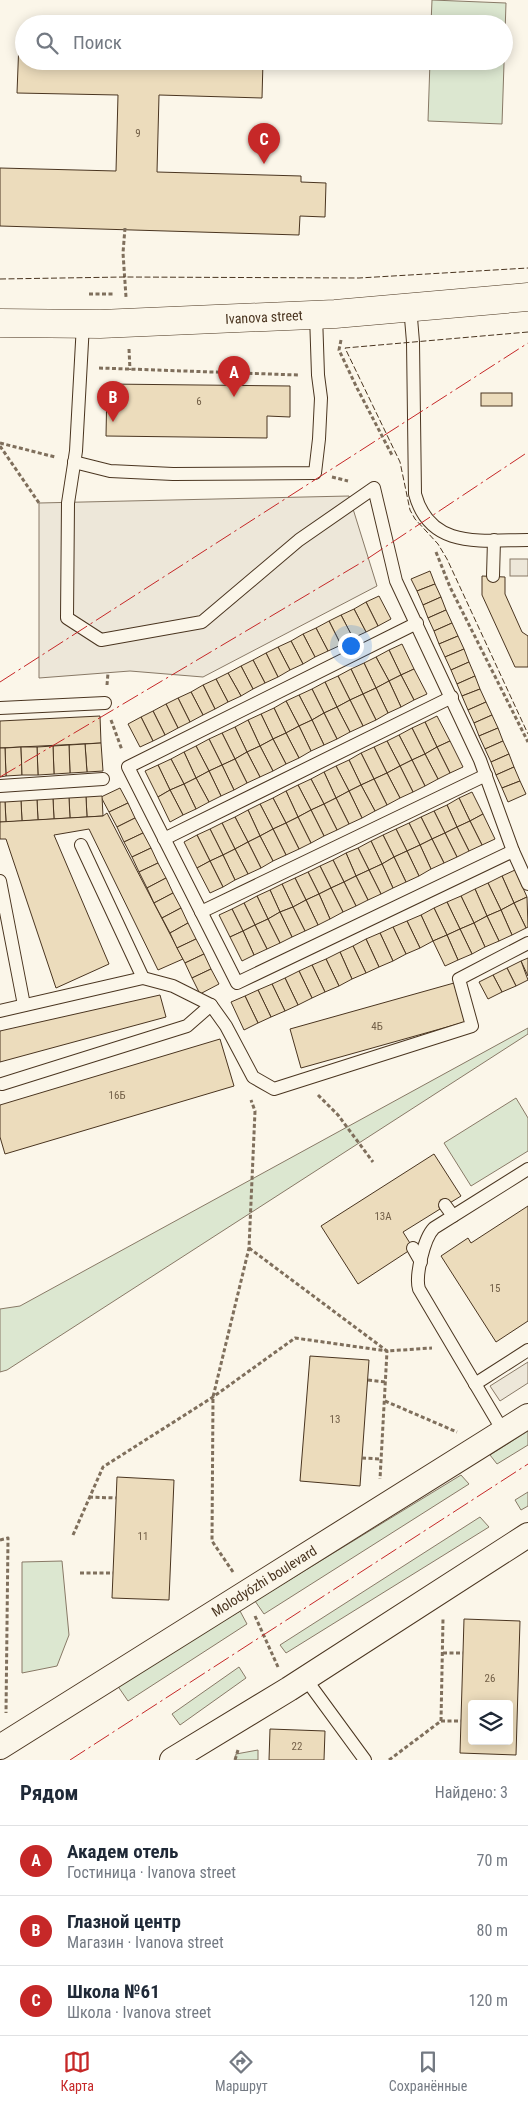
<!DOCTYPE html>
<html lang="ru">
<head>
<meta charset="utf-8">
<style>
	:root { --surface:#fff; --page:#f2f2f3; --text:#1f2937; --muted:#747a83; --line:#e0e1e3; --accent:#c62828 }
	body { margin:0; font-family:"Roboto Condensed",sans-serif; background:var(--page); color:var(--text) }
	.controls { position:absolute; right:15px; bottom:15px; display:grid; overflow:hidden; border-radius:5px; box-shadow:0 2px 12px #0003 }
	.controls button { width:45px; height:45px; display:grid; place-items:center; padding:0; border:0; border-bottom:1px solid var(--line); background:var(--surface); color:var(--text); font:25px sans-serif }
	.you { position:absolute; left:350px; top:645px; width:18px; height:18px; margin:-12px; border:4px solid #fff; border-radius:50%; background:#1a73e8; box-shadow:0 0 0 8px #1a73e833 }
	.badge { display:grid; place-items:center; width:32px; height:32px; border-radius:50%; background:var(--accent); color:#fff; font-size:16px; font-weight:700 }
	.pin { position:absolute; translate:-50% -41px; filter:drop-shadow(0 1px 2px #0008) }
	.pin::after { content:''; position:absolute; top:26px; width:18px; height:15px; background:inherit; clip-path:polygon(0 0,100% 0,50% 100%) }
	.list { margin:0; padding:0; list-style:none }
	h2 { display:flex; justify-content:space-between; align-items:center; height:65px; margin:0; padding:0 20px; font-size:21px }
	h2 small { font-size:16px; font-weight:400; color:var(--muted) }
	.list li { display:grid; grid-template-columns:32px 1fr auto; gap:15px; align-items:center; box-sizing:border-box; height:70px; padding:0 20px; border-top:1px solid var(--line) }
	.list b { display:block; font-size:19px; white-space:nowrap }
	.list p { margin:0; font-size:16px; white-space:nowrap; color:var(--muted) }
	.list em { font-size:16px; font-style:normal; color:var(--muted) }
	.icon { flex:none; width:28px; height:28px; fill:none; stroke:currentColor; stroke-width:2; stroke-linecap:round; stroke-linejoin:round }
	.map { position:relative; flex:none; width:528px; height:1760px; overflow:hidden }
	.search { position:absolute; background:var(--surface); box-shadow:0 2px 12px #0003; left:15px; right:15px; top:15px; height:55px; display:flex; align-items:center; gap:12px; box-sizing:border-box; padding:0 18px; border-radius:28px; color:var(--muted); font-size:19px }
	.sheet { height:275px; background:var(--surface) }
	nav { display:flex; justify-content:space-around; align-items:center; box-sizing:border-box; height:70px; border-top:1px solid var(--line); background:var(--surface); font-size:14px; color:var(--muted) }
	nav a { display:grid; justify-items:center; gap:2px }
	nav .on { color:var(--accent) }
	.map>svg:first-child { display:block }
</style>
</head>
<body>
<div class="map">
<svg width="528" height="1760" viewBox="0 0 528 1760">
	<rect width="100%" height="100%" fill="#fbf6e9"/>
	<!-- green -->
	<g fill="#dce7d0" stroke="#887966">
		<path d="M432 0 506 3 502 124 428 121 430 61H504V24H431Z"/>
		<path d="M528 1028V1034L7 1370 0 1372V1309L20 1306Z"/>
		<path d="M516 1098 528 1118V1151L471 1186 444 1143Z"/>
		<path d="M528 1431V1445L497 1464 490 1455Z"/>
		<path d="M461 1475 469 1484 264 1614 255 1601Z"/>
		<path d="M528 1492V1506L521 1510 515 1500Z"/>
		<path d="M480 1517 489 1527 286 1653 280 1645Z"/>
		<path d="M62 1561 69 1635 57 1666 22 1673V1562Z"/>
		<path d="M240 1611 247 1624 128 1701 117 1685Z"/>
		<path d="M239 1667 246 1678 180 1725 172 1714Z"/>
		<path d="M258 1750V1760H235L236 1754Z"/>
	</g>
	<!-- parking -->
	<g fill="#ede7d9" stroke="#887966">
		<path d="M349 496 377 586 203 677 130 671 39 678V503Z"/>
		<rect x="510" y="559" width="18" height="17"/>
		<path d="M528 1362V1383L500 1401 490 1386Z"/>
	</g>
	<!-- building -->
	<g fill="#ecdcbc" stroke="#4a3520" fill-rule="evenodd">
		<path d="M19 41H24V61H263L262 98 159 95 157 172 301 176V182L326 183 325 217 300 216 299 235 0 226V168L116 171 118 95 17 93Z"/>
		<path d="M107 384 290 386V417L267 416V438L106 436Z"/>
		<rect x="481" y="393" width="31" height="13"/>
		<path d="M430 571 435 584 417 591 411 579Z"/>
		<path d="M482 576 505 577V594L522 632 528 636V667H515L482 595Z"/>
		<path d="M435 584 441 597 423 605 417 591Z"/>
		<path d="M379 596 391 619 378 626 366 602Z"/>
		<path d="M441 597 446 610 428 618 423 605Z"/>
		<path d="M366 602 378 626 366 632 354 609Z"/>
		<path d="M354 609 366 632 353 638 341 615Z"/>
		<path d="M446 610 452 623 434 631 428 618Z"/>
		<path d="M341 615 353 638 341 645 329 621Z"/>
		<path d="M329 621 341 645 328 651 316 628Z"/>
		<path d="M452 623 458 636 439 644 434 631Z"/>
		<path d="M316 628 328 651 315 657 303 634Z"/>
		<path d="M303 634 315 657 303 664 291 641Z"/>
		<path d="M458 636 464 649 445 657 439 644Z"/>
		<path d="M291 641 303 664 290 670 278 647Z"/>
		<path d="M402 644 414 669 401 675 389 650Z"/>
		<path d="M278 647 290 670 278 677 266 653Z"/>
		<path d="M464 649 469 662 451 670 445 657Z"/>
		<path d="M389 650 401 675 389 681 376 657Z"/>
		<path d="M266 653 278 677 265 683 253 660Z"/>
		<path d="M376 657 389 681 376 688 364 663Z"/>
		<path d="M253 660 265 683 253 689 241 666Z"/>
		<path d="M469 662 475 676 457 684 451 670Z"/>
		<path d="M364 663 376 688 363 694 351 669Z"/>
		<path d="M241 666 253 689 241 696 228 673Z"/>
		<path d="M351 669 363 694 350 700 338 676Z"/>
		<path d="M414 669 427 694 414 700 401 675Z"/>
		<path d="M228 673 241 696 228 702 216 679Z"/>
		<path d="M401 675 414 700 401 707 389 681Z"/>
		<path d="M338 676 350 700 337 707 325 682Z"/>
		<path d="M475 676 480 689 462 696 457 684Z"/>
		<path d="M216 679 228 702 215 709 203 685Z"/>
		<path d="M389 681 401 707 388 713 376 688Z"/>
		<path d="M325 682 337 707 324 713 312 689Z"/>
		<path d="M203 685 215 709 203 715 191 692Z"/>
		<path d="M376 688 388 713 376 720 363 694Z"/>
		<path d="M312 689 324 713 312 720 299 695Z"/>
		<path d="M480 689 486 702 468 710 462 696Z"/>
		<path d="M191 692 203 715 190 722 178 698Z"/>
		<path d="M363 694 376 720 363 726 350 700Z"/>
		<path d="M299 695 312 720 299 726 286 701Z"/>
		<path d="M178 698 190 722 178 728 166 704Z"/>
		<path d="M350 700 363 726 350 732 337 707Z"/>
		<path d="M286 701 299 726 286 733 274 708Z"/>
		<path d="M486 702 492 715 474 723 468 710Z"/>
		<path d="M166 704 178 728 165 735 153 711Z"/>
		<path d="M337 707 350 732 337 739 324 713Z"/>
		<path d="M274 708 286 733 273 739 261 714Z"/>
		<path d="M153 711 165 735 153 741 141 717Z"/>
		<path d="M324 713 337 739 324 745 312 720Z"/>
		<path d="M261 714 273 739 260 746 248 720Z"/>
		<path d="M492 715 498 728 479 736 474 723Z"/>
		<path d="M100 716 101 743 0 748V721Z"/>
		<path d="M437 716 450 741 437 747 425 722Z"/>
		<path d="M141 717 153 741 140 747 128 724Z"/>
		<path d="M248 720 260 746 247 752 235 727Z"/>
		<path d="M312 720 324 745 311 751 299 726Z"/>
		<path d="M425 722 437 747 425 754 412 728Z"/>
		<path d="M299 726 311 751 299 758 286 733Z"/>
		<path d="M235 727 247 752 235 759 222 733Z"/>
		<path d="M412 728 425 754 412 760 399 735Z"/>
		<path d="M498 728 503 741 485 749 479 736Z"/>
		<path d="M222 733 235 759 222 765 209 739Z"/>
		<path d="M286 733 299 758 286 764 273 739Z"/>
		<path d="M399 735 412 760 400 766 387 741Z"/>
		<path d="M209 739 222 765 209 771 196 746Z"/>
		<path d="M273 739 286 764 273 771 260 746Z"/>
		<path d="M387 741 400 766 387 773 374 747Z"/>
		<path d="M450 741 463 767 450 773 437 747Z"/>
		<path d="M503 741 509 754 491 762 485 749Z"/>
		<path d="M101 743 103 771 87 772 85 744Z"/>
		<path d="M85 744 87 772 70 773 69 745Z"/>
		<path d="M69 745 70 773 54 774 53 746Z"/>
		<path d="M53 746 54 774 38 775 37 747Z"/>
		<path d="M196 746 209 771 196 778 184 752Z"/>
		<path d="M260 746 273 771 260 777 247 752Z"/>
		<path d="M21 747 22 775 6 776 5 748Z"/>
		<path d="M21 747H37L38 775H22Z"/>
		<path d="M374 747 387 773 374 779 361 753Z"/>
		<path d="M437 747 450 773 438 779 425 754Z"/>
		<path d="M0 748H5L6 776 0 777Z"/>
		<path d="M184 752 196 778 184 784 171 759Z"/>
		<path d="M247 752 260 777 247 783 235 759Z"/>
		<path d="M361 753 374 779 361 785 349 760Z"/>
		<path d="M425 754 438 779 425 786 412 760Z"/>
		<path d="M509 754 514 767 496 775 491 762Z"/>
		<path d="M171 759 184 784 170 790 158 765Z"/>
		<path d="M235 759 247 783 234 790 222 765Z"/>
		<path d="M349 760 361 785 349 791 336 766Z"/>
		<path d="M412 760 425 786 413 792 400 766Z"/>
		<path d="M158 765 170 790 158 797 145 771Z"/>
		<path d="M222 765 234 790 221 796 209 771Z"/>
		<path d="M336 766 349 791 336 798 324 772Z"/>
		<path d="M400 766 413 792 400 798 387 773Z"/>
		<path d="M514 767 520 781 502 788 496 775Z"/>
		<path d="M209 771 221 796 209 802 196 778Z"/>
		<path d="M324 772 336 798 324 804 311 779Z"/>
		<path d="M387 773 400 798 387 805 374 779Z"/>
		<path d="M196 778 209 802 196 809 184 784Z"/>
		<path d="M311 779 324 804 311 810 298 785Z"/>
		<path d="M374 779 387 805 375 811 361 785Z"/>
		<path d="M520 781 526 794 508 802 502 788Z"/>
		<path d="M184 784 196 809 183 815 170 790Z"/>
		<path d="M298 785 311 810 298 817 286 791Z"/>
		<path d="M361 785 375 811 362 818 349 791Z"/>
		<path d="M120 788 128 803 109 812 101 797Z"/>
		<path d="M170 790 183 815 170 822 158 797Z"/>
		<path d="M286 791 298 817 286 823 273 798Z"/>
		<path d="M349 791 362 818 349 824 336 798Z"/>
		<path d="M472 792 483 814 470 821 459 798Z"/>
		<path d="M102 796 103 816 87 817 86 797Z"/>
		<path d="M86 797 87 817 70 818 69 798Z"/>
		<path d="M69 798 70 818 54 819 53 799Z"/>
		<path d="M273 798 286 823 273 829 260 804Z"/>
		<path d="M336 798 349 824 337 830 324 804Z"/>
		<path d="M459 798 470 821 457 827 447 805Z"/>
		<path d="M53 799 54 819 38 820 37 800Z"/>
		<path d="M37 800 38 820 22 821 21 801Z"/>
		<path d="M21 801 22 821 6 822 5 802Z"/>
		<path d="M0 802H5L6 822H0Z"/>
		<path d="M128 803 135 818 117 827 109 812Z"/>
		<path d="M260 804 273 829 260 836 248 810Z"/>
		<path d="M324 804 337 830 324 836 311 810Z"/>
		<path d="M447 805 457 827 445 833 434 811Z"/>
		<path d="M248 810 260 836 248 842 235 817Z"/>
		<path d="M311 810 324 836 311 843 298 817Z"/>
		<path d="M434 811 445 833 432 839 421 817Z"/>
		<path d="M107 813 183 959 158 970 89 829 54 835 109 964 56 988 6 839H0V822L103 816Z"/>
		<path d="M483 814 495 839 482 845 470 821Z"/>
		<path d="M235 817 248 842 235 849 222 823Z"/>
		<path d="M298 817 311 843 299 849 286 823Z"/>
		<path d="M421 817 432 839 420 845 409 823Z"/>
		<path d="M135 818 143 833 124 842 117 827Z"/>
		<path d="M470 821 482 845 469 851 457 827Z"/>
		<path d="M222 823 235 849 223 855 210 829Z"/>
		<path d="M286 823 299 849 286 855 273 829Z"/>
		<path d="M409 823 420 845 407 851 396 829Z"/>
		<path d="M457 827 469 851 457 857 445 833Z"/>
		<path d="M210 829 223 855 210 861 197 835Z"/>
		<path d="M273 829 286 855 273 861 260 836Z"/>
		<path d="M396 829 407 851 394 857 383 835Z"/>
		<path d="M143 833 151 848 132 857 124 842Z"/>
		<path d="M445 833 457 857 444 863 432 839Z"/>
		<path d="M197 835 210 861 197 868 184 842Z"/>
		<path d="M383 835 394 857 382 864 371 841Z"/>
		<path d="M260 836 273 861 261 868 248 842Z"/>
		<path d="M432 839 444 863 431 869 420 845Z"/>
		<path d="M371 841 382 864 369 870 358 848Z"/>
		<path d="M248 842 261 868 248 874 235 849Z"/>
		<path d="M420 845 431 869 419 876 407 851Z"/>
		<path d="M151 848 158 863 139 872 132 857Z"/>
		<path d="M358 848 369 870 356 876 346 853Z"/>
		<path d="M235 849 248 874 235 880 223 855Z"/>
		<path d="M407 851 419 876 406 882 394 857Z"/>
		<path d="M346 853 356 876 344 882 333 860Z"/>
		<path d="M223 855 235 880 223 887 210 861Z"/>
		<path d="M394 857 406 882 393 888 382 864Z"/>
		<path d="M333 860 344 882 331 888 320 866Z"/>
		<path d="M210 861 223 887 210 893 197 868Z"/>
		<path d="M158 863 166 878 147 888 139 872Z"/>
		<path d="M382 864 393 888 381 894 369 870Z"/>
		<path d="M320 866 331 888 319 894 308 872Z"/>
		<path d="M369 870 381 894 368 900 356 876Z"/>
		<path d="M515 870 527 897 514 903 502 876Z"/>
		<path d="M308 872 319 894 306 900 295 878Z"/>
		<path d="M356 876 368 900 356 906 344 882Z"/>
		<path d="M502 876 514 903 501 910 488 883Z"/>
		<path d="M166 878 173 893 154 903 147 888Z"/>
		<path d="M295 878 306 900 293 907 282 884Z"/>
		<path d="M344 882 356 906 343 912 331 888Z"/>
		<path d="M488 883 501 910 487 916 475 889Z"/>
		<path d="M282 884 293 907 280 912 270 890Z"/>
		<path d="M331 888 343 912 330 919 319 894Z"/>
		<path d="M475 889 487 916 474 923 461 896Z"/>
		<path d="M270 890 280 912 268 919 257 896Z"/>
		<path d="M173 893 181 908 162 918 154 903Z"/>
		<path d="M319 894 330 919 318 925 306 900Z"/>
		<path d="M257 896 268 919 255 925 244 903Z"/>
		<path d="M461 896 474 923 460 929 447 902Z"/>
		<path d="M527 897 528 927 526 928 514 903Z"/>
		<path d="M306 900 318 925 305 931 293 907Z"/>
		<path d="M447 902 460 929 447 935 434 908Z"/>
		<path d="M244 903 255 925 243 931 232 909Z"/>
		<path d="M514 903 526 928 512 935 501 910Z"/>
		<path d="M293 907 305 931 292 937 280 912Z"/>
		<path d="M181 908 188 923 170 933 162 918Z"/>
		<path d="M434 908 447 935 433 941 421 915Z"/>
		<path d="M232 909 243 931 230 937 219 915Z"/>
		<path d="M501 910 512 935 499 941 487 916Z"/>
		<path d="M280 912 292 937 280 943 268 919Z"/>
		<path d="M421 915 433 941 420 948 407 921Z"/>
		<path d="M487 916 499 941 485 947 474 923Z"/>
		<path d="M268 919 280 943 267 949 255 925Z"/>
		<path d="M407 921 420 948 406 954 393 927Z"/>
		<path d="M188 923 196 939 177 948 170 933Z"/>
		<path d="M474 923 485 947 472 954 460 929Z"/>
		<path d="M255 925 267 949 254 955 243 931Z"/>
		<path d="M393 927 406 954 393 961 380 933Z"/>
		<path d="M460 929 472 954 458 960 447 935Z"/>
		<path d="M243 931 254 955 242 961 230 937Z"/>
		<path d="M380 933 393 961 379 967 366 939Z"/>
		<path d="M447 935 458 960 445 966 433 941Z"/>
		<path d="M196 939 204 954 185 963 177 948Z"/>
		<path d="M366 939 379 967 366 973 353 946Z"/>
		<path d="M353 946 366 973 352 979 340 952Z"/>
		<path d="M340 952 352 979 339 986 326 959Z"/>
		<path d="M204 954 211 969 192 978 185 963Z"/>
		<path d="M528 958V976L521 961Z"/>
		<path d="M326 959 339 986 325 992 312 965Z"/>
		<path d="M521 961 528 980 516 986 507 968Z"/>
		<path d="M312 965 325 992 312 998 299 971Z"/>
		<path d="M507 968 516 986 502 992 493 975Z"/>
		<path d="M211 969 219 984 200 994 192 978Z"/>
		<path d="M299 971 312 998 298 1005 285 978Z"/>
		<path d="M493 975 502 992 488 999 479 982Z"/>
		<path d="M285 978 298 1005 285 1011 272 984Z"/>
		<path d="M454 983 465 1022 301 1068 290 1029Z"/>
		<path d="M272 984 285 1011 271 1017 258 990Z"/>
		<path d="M258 990 271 1017 258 1023 245 996Z"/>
		<path d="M160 995 166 1017 0 1062V1031Z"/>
		<path d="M245 996 258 1023 244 1030 231 1002Z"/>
		<path d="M220 1039 234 1086 5 1154 0 1137V1105Z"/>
		<path d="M434 1154 461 1196 403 1232 413 1248 358 1284 321 1226Z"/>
		<path d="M528 1206V1321L496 1342 441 1256 468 1238 471 1243Z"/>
		<path d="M310 1356 369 1360 360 1486 300 1481Z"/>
		<path d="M117 1477 174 1480 169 1600 112 1598Z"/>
		<path d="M464 1619 520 1621 516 1755 460 1753ZM472 1704H509V1741H472Z"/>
		<path d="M270 1729 325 1731 324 1760H269Z"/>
	</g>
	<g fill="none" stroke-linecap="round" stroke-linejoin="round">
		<defs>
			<g id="service">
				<path d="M410 306 413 342 415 494C430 550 482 540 528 540"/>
				<path d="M83 324 76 451 68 503 67 618 101 640 202 622 299 540 374 488 396 581 480 760 513 851 237 983 128 767 417 623"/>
				<path d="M74 462 110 471 173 474 315 473 319 439 321 398 318 375 316 315"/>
				<path d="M493 576 494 540"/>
				<path d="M0 708 105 703"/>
				<path d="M0 786 103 779"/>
				<path d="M164 839 452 697"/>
				<path d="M513 851 528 884"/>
				<path d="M0 881 24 1005"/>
				<path d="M201 912 486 775"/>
				<path d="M211 1005 226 1026 253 1077 274 1089 472 1026 459 979 528 943"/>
				<path d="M0 1011 143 978 81 845"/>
				<path d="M2 1084 187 1026 211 1005 173 986 143 978"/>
				<path d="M445 1205 453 1216"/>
				<path d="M413 1248 421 1262"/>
				<path d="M475 1384 528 1350"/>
				<path d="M503 1431 419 1289C415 1276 424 1238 434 1228L528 1169"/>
				<path d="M305 1678 365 1760"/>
			</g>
			<g id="minor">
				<path d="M0 1747 528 1416"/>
				<path d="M172 1760 289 1689 528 1535"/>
			</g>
			<path id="tertiary" d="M0 323 100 324 335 314 528 297"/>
		</defs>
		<!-- service casing -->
		<use href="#service" stroke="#4a3520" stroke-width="14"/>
		<!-- minor casing -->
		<use href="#minor" stroke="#4a3520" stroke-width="26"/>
		<!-- tertiary casing -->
		<use href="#tertiary" stroke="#4a3520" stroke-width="29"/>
		<!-- path -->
		<g stroke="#7f6f5c" stroke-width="3" stroke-dasharray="4 2.5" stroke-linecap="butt">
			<path d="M125 228 123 253 126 297"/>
			<path d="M89 294H115"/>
			<path d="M341 340 339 350 357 388 393 457"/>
			<path d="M129 349 130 370"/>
			<path d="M99 368 298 375"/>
			<path d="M0 443 55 457"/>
			<path d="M0 446 39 503"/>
			<path d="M332 477 348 481"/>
			<path d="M436 552 450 587 528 742"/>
			<path d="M107 685 108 673"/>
			<path d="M111 720 122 750"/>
			<path d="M318 1095 338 1115 373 1162"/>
			<path d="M249 1248 387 1351 432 1348"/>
			<path d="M368 1380 386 1382"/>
			<path d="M385 1401 457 1432"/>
			<path d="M362 1458 381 1459"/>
			<path d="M89 1497 116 1498"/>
			<path d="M73 1535 103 1467 213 1397 295 1338 387 1351 380 1479"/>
			<path d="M0 1540 8 1538 6 1713"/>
			<path d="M233 1572 212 1541 213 1397 249 1248 255 1111 251 1100"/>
			<path d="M80 1573H113"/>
			<path d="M255 1616 278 1667"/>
			<path d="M443 1653H463"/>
			<path d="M441 1721H461"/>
			<path d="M235 1760 238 1750"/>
			<path d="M389 1760 441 1721 443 1619"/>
		</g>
		<!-- service -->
		<use href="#service" stroke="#fbf6e9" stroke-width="12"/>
		<!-- minor -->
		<use href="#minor" stroke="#fbf6e9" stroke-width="24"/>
		<!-- tertiary -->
		<use href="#tertiary" stroke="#fbf6e9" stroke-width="28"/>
		<!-- fence -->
		<g stroke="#4a3520" stroke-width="1" stroke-dasharray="6 2.5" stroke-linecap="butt">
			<path d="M0 279 124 277 359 278 528 268"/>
			<path d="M528 332 345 348 400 462 410 510 415 519 438 544 447 559 528 734"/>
		</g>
		<!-- power -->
		<g stroke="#c62828" stroke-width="1" stroke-dasharray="18 4 2.5 4" stroke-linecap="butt">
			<path d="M0 682 528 343"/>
			<path d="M0 777 364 561 528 452"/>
			<path d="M70 1760 528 1464"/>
		</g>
	</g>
	<g text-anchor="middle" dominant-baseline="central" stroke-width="4" stroke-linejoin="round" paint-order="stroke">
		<!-- number labels -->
		<g font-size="11" fill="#725f47">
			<text x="138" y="133">9</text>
			<text x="199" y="401">6</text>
			<text x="377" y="1026">4Б</text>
			<text x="117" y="1095">16Б</text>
			<text x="383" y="1216">13А</text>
			<text x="495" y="1288">15</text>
			<text x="335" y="1419">13</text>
			<text x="143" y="1536">11</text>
			<text x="490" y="1678">26</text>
			<text x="297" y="1746">22</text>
		</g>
		<!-- street labels -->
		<g font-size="14" fill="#4a3520" stroke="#fbf6e9">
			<text transform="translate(264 317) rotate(-3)">Ivanova street</text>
			<text transform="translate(264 1581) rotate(-32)">Molodyózhi boulevard</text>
		</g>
	</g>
</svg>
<div class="controls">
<button><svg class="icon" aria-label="layers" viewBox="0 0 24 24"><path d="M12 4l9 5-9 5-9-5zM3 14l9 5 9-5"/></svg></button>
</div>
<div class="you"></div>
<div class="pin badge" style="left:234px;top:397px">A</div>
<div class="pin badge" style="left:113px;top:422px">B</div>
<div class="pin badge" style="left:264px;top:164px">C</div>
<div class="search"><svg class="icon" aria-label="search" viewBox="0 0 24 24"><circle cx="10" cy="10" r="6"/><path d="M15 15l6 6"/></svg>Поиск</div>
</div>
<section class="sheet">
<h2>Рядом<small>Найдено: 3</small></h2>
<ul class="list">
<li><span class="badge">A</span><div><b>Академ отель</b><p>Гостиница · Ivanova street</p></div><em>70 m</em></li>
<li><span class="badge">B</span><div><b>Глазной центр</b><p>Магазин · Ivanova street</p></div><em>80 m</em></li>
<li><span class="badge">C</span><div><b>Школа №61</b><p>Школа · Ivanova street</p></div><em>120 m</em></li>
</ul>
</section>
<nav>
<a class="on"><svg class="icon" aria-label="map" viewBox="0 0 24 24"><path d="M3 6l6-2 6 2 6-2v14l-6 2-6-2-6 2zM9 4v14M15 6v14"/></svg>Карта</a>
<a><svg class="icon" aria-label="directions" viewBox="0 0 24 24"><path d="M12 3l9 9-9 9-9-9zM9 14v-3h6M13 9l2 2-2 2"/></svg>Маршрут</a>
<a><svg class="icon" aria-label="saved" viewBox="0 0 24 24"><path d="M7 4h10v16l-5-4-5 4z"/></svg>Сохранённые</a>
</nav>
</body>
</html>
